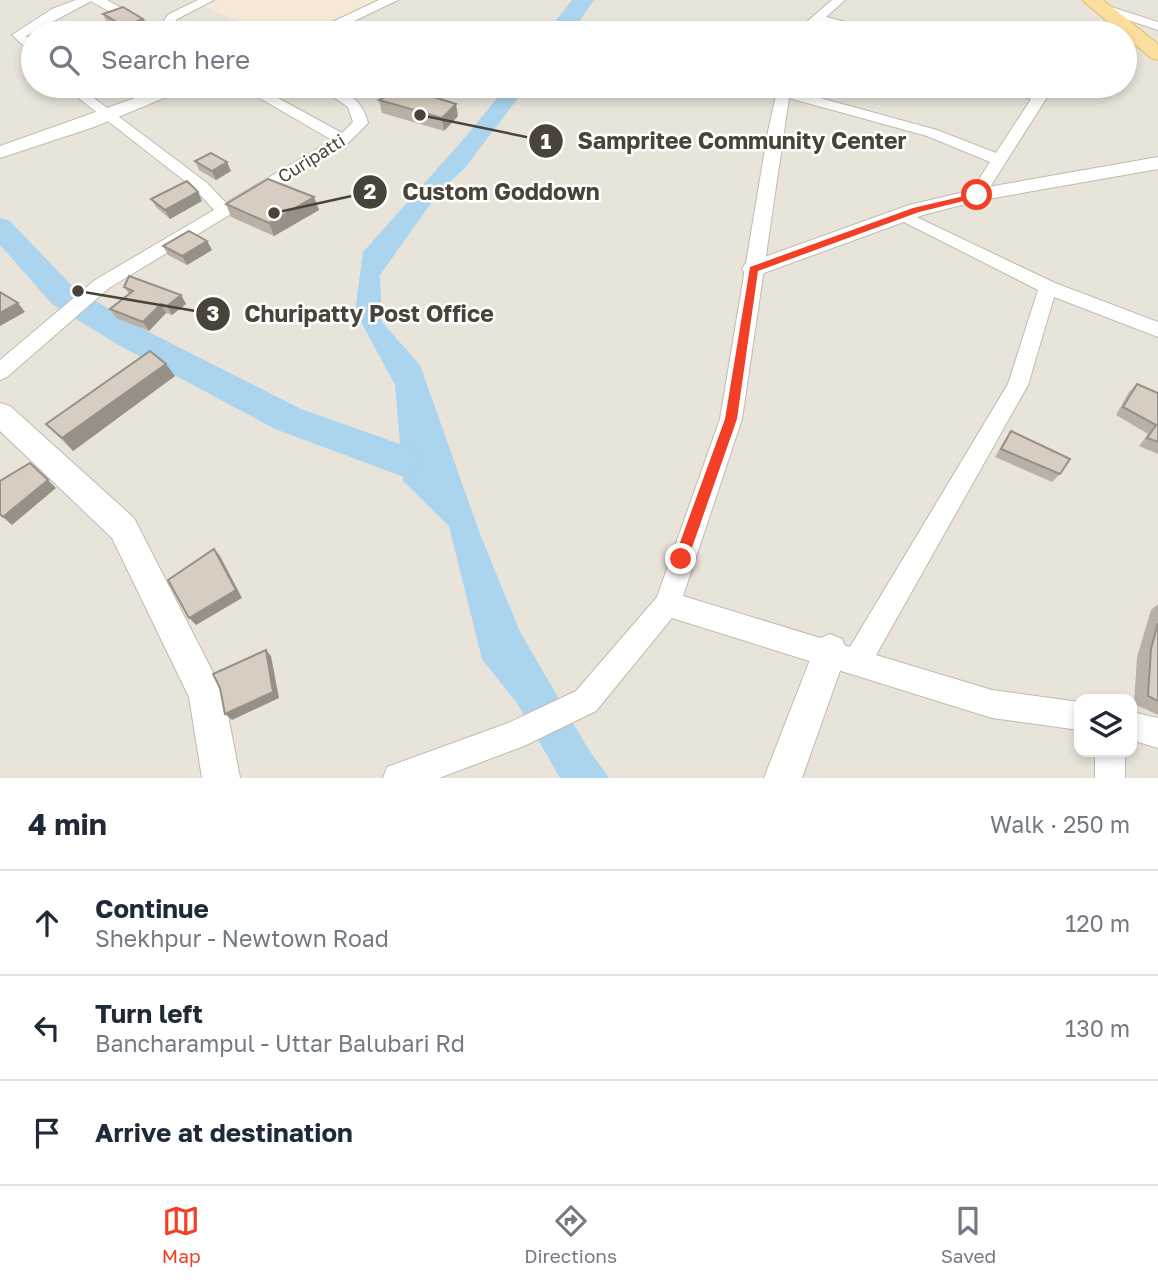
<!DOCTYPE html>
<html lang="en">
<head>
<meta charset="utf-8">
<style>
	:root { --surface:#fff; --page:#f2f2f3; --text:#1f2937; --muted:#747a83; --line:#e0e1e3; --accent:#f33f25 }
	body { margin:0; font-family:"Golos Text",sans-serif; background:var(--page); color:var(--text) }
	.controls { position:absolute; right:21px; bottom:21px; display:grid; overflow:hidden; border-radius:14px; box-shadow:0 4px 10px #0003 }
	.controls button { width:63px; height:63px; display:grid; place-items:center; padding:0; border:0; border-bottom:2px solid var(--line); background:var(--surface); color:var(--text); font:35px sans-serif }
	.stop { position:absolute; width:21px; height:21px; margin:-16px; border:5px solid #f33f25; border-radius:50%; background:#fff }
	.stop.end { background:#f33f25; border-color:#fff; box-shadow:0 2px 7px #0008 }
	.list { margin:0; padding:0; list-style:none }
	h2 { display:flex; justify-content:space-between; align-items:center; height:91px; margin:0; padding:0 28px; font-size:30px }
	h2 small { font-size:23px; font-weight:400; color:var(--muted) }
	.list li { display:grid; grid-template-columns:46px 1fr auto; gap:21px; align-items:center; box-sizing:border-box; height:105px; padding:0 28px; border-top:2px solid var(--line) }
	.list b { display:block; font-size:26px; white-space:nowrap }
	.list p { margin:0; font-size:23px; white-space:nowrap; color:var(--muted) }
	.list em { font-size:23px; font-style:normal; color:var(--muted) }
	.icon { flex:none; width:38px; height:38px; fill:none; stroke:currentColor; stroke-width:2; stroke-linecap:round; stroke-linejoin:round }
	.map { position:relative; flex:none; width:1158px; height:778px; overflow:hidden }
	.search { position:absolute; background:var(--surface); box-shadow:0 4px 10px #0003; left:21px; right:21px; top:21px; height:77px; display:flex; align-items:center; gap:18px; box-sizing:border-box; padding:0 24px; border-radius:38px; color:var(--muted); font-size:26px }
	.sheet { height:406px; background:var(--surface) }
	nav { display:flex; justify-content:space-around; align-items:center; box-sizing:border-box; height:98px; border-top:2px solid var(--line); background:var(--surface); font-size:19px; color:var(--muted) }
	nav a { display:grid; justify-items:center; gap:4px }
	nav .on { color:var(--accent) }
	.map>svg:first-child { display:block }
</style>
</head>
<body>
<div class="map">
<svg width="1158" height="778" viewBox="0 0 1158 778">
	<rect width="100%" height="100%" fill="#f5f2ec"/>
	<!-- residential -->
	<path fill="#e9e4da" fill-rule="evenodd" d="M0 0H1158V778H0ZM33 33H1125V86H33ZM1079 699H1132V752H1079Z"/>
	<!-- commercial -->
	<path fill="#f6e9d8" d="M217 0H380L303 33H241L249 26 203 6Z"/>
	<!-- water -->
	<g fill="#abd4ef">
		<path d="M572 0H594L571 33H546Z"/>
		<path d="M507 86H527L465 168 439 192 380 275 382 322 420 365 480 534 520 632 587 747 609 778H560L517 703 482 659 449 526 403 481 395 385 355 311 363 252 461 142Z"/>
	</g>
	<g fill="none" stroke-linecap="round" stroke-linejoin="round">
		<!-- river -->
		<path fill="#abd4ef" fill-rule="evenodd" d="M0 218 10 221 74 288 139 327 301 409 414 449 420 460 414 471 401 476 275 429 115 343 52 304 0 245Z"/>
		<defs>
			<g id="minor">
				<path d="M76 0H93L26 36 33 43V54L12 35 52 9Z"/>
				<path d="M198 0H214L177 19 166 33H154L169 14Z"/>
				<path d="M832 0H845L826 17 888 33H866L819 23 807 33H794Z"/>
				<path d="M1102 4 1158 22V30L1122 18 1121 23 1103 33H1088L1116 17 1098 11V5Z"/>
				<path d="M63 86H78L207 183 226 203 332 140 239 86H256L342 133 353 122 348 107 318 86C342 85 362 98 368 123L348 143 109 288 7 377 0 380V360L95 280 214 210 195 189Z"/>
				<path d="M778 86H792L791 90 937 130 996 153 1031 99 995 86H1016L1036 92 1040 86H1054L985 195 977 200 969 195 990 162 927 136 789 98 742 419 683 596 850 647 1008 384 1038 290 894 217 896 213H908L1055 283 1158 322V337L1054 297 1028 385 876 655 992 690 1079 702V730L992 718 672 618 596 711 524 746 439 778H383L387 767 508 723 576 691 657 597 720 419 768 131Z"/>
				<path d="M1132 712 1158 718V748L1132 740Z"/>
				<rect x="1095" y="752" width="30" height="26"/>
			</g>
			<g id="tertiary">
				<path d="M89 0H107L167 33H148Z"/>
				<path d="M379 0H398L329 33H309Z"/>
				<path d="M169 86H193L94 127 0 158V146Z"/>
				<path d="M1158 157V169L977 201 923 215 761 274H745L742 269 745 264 909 205 977 189Z"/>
				<path d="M0 403 10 406 134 518 224 694 240 778H202L189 697 112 538 0 431Z"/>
				<path d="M830 634 842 639 847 651 802 778H764L818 639Z"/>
			</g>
			<path id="primary" d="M1082 0H1103L1158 44V60L1151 58Z"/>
		</defs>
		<!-- minor casing -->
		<use href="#minor" stroke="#c1baae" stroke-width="2"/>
		<!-- tertiary casing -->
		<use href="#tertiary" stroke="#c1baae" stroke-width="2"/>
		<!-- primary casing -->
		<use href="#primary" stroke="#e1bc6e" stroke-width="2"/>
		<!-- minor -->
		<use href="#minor" fill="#fff" fill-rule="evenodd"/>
		<!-- tertiary -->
		<use href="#tertiary" fill="#fff" fill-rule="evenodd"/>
		<!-- primary -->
		<use href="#primary" fill="#fbdf9f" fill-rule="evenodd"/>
	</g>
	<!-- wall -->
	<g fill="#b9b1a6">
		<path d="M103 14 143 19 150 33H112Z"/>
		<path d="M84 86H103V91L94 95Z"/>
		<path d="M379 100 458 116 444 131 382 113Z"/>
		<path d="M195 161 231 171 216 180 199 170Z"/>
		<path d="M314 197 319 210 274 236 231 217 226 204Z"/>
		<path d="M151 199 202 201 170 219 156 207Z"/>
		<path d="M207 241 212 250 187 265 168 255 163 246Z"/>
		<path d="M124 287 181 295 186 304 172 315 166 313 149 331 116 318 110 309 129 294Z"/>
		<path d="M175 376 73 451 46 424Z"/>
		<path d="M1137 384 1158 393V454L1139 446 1148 434 1116 415 1129 392Z"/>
		<path d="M1011 431 1060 474 1052 482 995 457 1005 440Z"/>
		<path d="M1158 604V715L1134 704 1137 657 1151 610Z"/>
	</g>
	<!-- shaded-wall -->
	<g fill="#969087">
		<path d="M143 19 150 33H127L124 26Z"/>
		<path d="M89 86H103V91L94 95Z"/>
		<path d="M456 104 458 116 444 131 442 118Z"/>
		<path d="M227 162 231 171 216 180 212 171Z"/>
		<path d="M198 192 202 201 170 219 165 210Z"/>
		<path d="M314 197 319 210 274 236 269 223Z"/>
		<path d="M207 241 212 250 187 265 182 256Z"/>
		<path d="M181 295 186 304 172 315 167 306Z"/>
		<path d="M18 303 25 312 0 326V313Z"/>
		<path d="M161 304 166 313 149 331 143 322Z"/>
		<path d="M166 364 175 376 73 451 62 438Z"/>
		<path d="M48 480 56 488 12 525 3 517Z"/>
		<path d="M214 549 220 556 242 598 196 625 189 618Z"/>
		<path d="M266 650 271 656 279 698 232 720 225 714Z"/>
	</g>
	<!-- building -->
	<g fill="#d7cec1" stroke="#969087" stroke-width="2">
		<path d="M123 7 143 19 124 26 103 14Z"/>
		<path d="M402 87 456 104 442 118 379 100Z"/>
		<path d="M211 153 227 162 212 171 195 161Z"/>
		<path d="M268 179 314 197 269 223 226 204Z"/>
		<path d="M187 181 198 192 165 210 151 199Z"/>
		<path d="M189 231 207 241 182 256 163 246Z"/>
		<path d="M129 276 181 295 167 306 161 304 143 322 110 309 133 291 124 287Z"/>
		<path d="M0 292 18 303 0 313Z"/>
		<path d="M150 351 166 364 62 438 46 424Z"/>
		<path d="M1137 384 1158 393V442L1147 438 1156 425 1123 407Z"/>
		<path d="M1011 431 1070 459 1060 474 1001 449Z"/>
		<path d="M30 463 48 480 3 517 0 514V481Z"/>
		<path d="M214 549 236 590 189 618 168 580Z"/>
		<path d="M1158 623V701L1148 696 1151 649Z"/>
		<path d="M266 650 273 692 225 714 220 688 213 674Z"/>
	</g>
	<!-- route -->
	<path fill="#f33f25" d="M977 193 980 197 919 212 758 271 737 419 688 559 681 566 676 564 674 559 725 419 750 267 913 208Z"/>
	<g text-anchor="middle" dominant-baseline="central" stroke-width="5" stroke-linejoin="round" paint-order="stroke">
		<!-- far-street labels -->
		<g font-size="18" fill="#4a4339" stroke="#fff">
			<text transform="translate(311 158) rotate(-32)">Curipatti</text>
		</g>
	</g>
	<!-- callouts -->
	<path fill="none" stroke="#4a4339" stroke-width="2.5" d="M420 115L546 141M274 213L370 192M78 291L213 314"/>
	<g fill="#4a4339" stroke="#fff" stroke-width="2.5">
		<circle cx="420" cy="115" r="7"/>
		<circle cx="274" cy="213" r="7"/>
		<circle cx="78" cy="291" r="7"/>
		<circle cx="546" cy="141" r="18"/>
		<circle cx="370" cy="192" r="18"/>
		<circle cx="213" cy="314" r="18"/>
	</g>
	<g font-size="21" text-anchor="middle" font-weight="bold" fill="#fff">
		<text x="546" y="149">1</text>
		<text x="370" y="199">2</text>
		<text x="213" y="321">3</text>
	</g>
	<g font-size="23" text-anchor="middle" font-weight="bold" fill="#4a4339" stroke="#fff" stroke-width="5" stroke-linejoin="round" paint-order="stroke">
		<text x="742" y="149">Sampritee Community Center</text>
		<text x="501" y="200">Custom Goddown</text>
		<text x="369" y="322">Churipatty Post Office</text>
	</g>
</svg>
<div class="controls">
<button><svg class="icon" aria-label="layers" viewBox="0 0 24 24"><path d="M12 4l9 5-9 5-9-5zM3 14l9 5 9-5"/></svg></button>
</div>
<div class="stop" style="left:977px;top:195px"></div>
<div class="stop end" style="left:681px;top:559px"></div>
<div class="search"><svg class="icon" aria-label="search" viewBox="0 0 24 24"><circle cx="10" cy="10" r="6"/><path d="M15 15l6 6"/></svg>Search here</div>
</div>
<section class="sheet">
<h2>4 min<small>Walk · 250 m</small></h2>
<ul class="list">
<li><svg class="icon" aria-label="ahead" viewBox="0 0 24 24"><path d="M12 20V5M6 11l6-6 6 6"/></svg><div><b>Continue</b><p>Shekhpur - Newtown Road</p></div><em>120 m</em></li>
<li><svg class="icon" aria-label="left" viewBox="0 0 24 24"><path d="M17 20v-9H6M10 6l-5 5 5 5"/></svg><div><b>Turn left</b><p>Bancharampul - Uttar Balubari Rd</p></div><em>130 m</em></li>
<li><svg class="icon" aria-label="arrive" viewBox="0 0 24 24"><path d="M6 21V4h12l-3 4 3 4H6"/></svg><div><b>Arrive at destination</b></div></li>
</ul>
</section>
<nav>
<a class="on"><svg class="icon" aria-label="map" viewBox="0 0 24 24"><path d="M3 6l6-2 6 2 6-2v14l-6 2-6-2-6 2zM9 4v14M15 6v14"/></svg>Map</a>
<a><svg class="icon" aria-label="directions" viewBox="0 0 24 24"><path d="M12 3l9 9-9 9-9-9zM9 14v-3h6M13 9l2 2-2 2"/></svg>Directions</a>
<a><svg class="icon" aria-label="saved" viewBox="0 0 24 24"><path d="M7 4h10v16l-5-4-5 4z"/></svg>Saved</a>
</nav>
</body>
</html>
